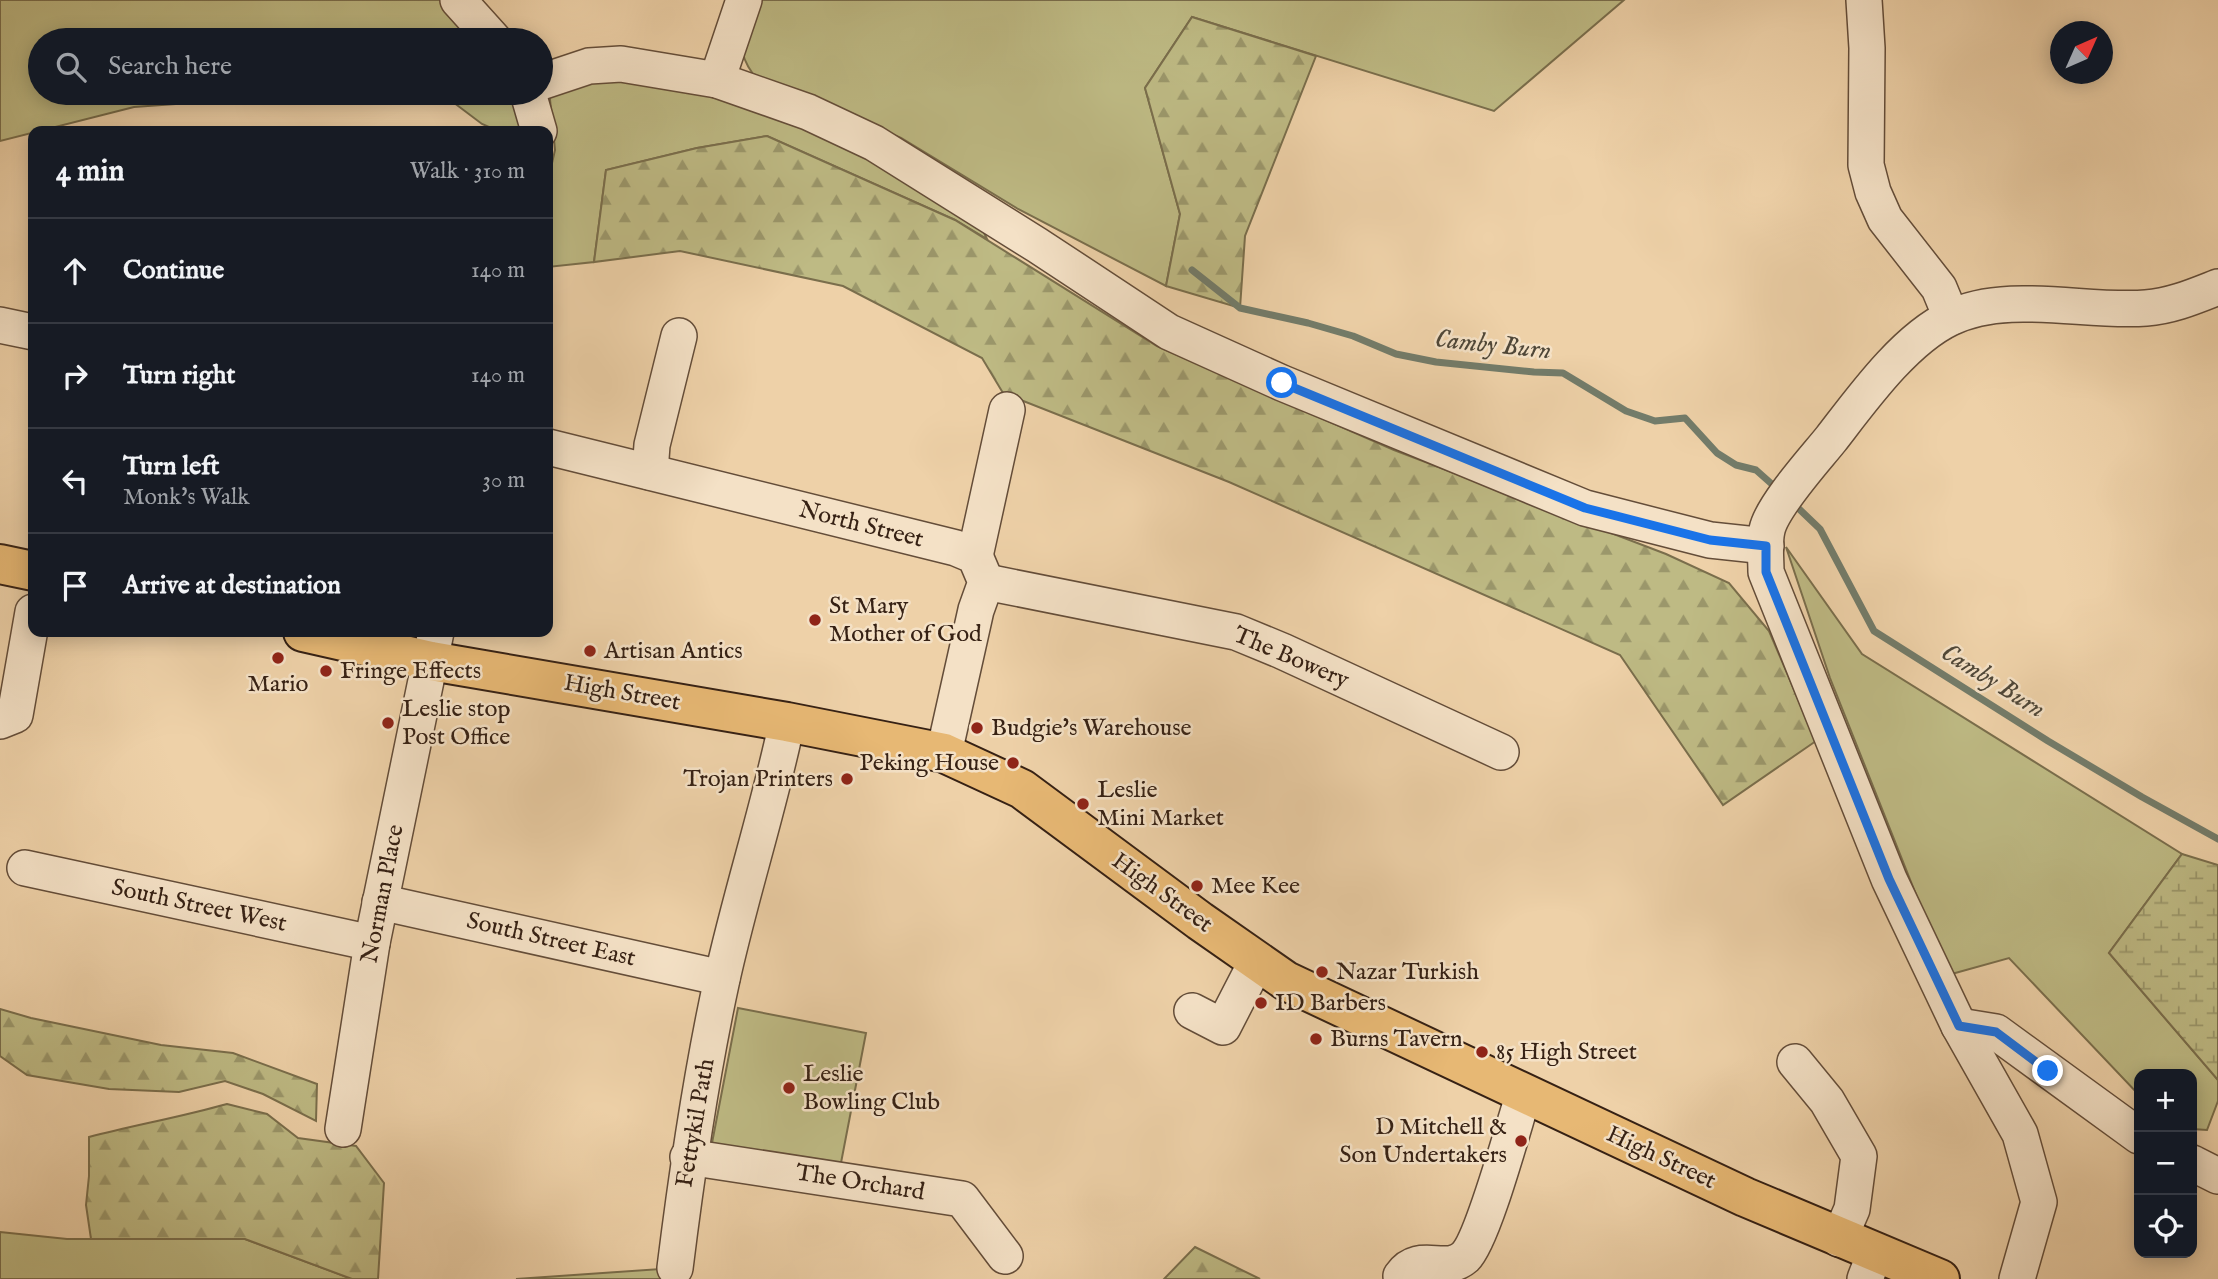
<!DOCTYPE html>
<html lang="en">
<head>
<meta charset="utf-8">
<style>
	:root { --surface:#171b24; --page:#242831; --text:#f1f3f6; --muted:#9ea1a6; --line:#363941 }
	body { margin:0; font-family:"IM FELL English",serif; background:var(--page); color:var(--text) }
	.controls { position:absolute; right:21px; bottom:21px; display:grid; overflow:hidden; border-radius:14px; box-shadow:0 4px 18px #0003 }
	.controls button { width:63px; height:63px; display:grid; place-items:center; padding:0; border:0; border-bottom:2px solid var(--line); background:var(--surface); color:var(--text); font:35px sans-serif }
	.compass { position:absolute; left:2050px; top:21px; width:63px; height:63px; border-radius:50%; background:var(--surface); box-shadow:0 4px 18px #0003; rotate:45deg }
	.stop { position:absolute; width:21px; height:21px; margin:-16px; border:5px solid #1a73e8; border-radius:50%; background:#fff }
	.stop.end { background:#1a73e8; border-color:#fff; box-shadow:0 2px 7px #0008 }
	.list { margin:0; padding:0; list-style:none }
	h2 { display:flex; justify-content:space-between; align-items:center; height:91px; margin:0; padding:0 28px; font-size:30px }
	h2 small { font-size:23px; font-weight:400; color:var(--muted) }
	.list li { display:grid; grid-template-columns:46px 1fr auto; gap:21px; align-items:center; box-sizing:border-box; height:105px; padding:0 28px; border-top:2px solid var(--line) }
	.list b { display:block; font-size:26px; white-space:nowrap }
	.list p { margin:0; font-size:23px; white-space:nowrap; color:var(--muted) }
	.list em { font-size:23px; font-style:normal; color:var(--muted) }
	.icon { flex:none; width:38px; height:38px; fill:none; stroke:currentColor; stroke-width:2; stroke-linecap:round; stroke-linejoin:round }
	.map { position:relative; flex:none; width:2218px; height:1279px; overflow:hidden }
	.search { position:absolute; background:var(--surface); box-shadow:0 4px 18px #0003; left:28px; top:28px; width:525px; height:77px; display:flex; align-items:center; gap:18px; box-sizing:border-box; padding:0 24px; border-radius:38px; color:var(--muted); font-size:26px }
	.panel { position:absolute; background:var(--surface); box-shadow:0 4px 18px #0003; left:28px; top:126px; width:525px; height:511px; border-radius:14px }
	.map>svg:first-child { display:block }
</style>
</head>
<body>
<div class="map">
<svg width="2218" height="1279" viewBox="0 0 2218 1279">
	<defs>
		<pattern id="forest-firs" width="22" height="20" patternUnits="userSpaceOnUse" patternTransform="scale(1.75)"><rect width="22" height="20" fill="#beba84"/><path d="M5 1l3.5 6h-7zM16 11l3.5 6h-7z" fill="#9b976b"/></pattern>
		<pattern id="wetland-marsh" width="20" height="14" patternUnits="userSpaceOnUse" patternTransform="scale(1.75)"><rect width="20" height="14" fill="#beba84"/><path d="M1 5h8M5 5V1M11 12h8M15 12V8" fill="none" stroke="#9b976b"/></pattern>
	</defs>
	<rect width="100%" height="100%" fill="#eed1a8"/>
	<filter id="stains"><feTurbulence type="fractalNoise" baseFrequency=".00286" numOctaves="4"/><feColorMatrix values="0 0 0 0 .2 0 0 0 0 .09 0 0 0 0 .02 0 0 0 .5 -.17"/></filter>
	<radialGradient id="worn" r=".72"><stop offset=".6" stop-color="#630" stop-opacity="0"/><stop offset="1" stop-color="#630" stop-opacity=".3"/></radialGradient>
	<!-- green -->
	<g fill="#beba84" stroke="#7a6e4c" stroke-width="2">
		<path d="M0 0H458L494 40H40V93H330L134 107 0 141Z"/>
		<path d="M755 0H1624L1494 111 1192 17 1145 88 1180 214 1166 286 1018 209 901 138 753 74C732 45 745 31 755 0Z"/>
		<path d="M548 79 717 80 970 203 987 239 955 220 767 136 697 148 606 170 594 262 548 267V181L555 150Z"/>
		<path d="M441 93H528L539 131H498L482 124Z"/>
		<path d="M1786 547 1862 654 2182 854 2109 953 2218 1080V1101L2207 1130 2192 1129V1074H2139V1095L2009 958 1948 975 1830 678Z"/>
		<path d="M738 1008 866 1033 840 1168 712 1143Z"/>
		<path d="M0 1232 67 1239H245L352 1279H0Z"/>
		<path d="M675 1268V1279H516Z"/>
	</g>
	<!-- forest -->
	<g fill="url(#forest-firs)" stroke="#7a6e4c" stroke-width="2">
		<path d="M1192 17 1316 56 1245 236 1240 308 1166 286 1180 214 1145 88Z"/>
		<path d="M767 136 955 220 1157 346 1394 450 1666 554 1729 583 1769 631 1816 741 1723 805 1620 655 1229 482 1003 393 982 358 843 286 680 251 594 262 606 170 697 148Z"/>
		<path d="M0 1009 31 1018 161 1045 233 1053 317 1084 316 1121 263 1094 225 1081 179 1092 109 1089 27 1075 0 1056Z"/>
		<path d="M227 1104 267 1114 298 1138 356 1146 384 1183 378 1279H352L245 1239H91L86 1205 89 1176V1137C135 1125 181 1117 227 1104Z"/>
		<path d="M1195 1247 1260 1279H1164Z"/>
	</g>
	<!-- wetland -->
	<path fill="url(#wetland-marsh)" stroke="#7a6e4c" stroke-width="2" d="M2182 854 2218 865V1080L2109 953Z"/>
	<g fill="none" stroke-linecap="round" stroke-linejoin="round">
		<!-- stream -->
		<g stroke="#737c6a" stroke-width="7">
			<path d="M1192 270 1240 308 1308 323 1353 336 1396 354 1436 362 1534 372 1563 373 1626 411 1655 421 1685 418 1717 453 1736 465 1756 470 1774 486"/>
			<path d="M1797 507 1820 529 1874 631 2048 741 2142 797 2218 839"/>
		</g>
		<defs>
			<g id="minor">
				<path d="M458 0 494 40"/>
				<path d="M1864 0 1867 48 1866 165 1873 192 1885 219 1939 288 1951 317"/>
				<path d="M717 80 744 0"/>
				<path d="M541 82 589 66 621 64 717 80 808 112 874 143 1037 245 1169 332 1282 383 1585 508 1710 540 1766 546"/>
				<path d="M528 93 539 131"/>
				<path d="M0 325 33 332"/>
				<path d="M548 447 956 548 975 556 986 582 976 610 944 753"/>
				<path d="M650 472 652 445 679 336"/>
				<path d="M975 556 1007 410"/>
				<path d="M986 582 1236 632 1282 651 1501 752"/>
				<path d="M0 721 15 715 33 612"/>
				<path d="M25 868 372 943"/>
				<path d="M380 902 722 978"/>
				<path d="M1192 1011 1223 1027 1257 961"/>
				<path d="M1959 1026 1996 1032 2139 1136"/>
				<path d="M1795 1062 1827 1101 1859 1156 1852 1209 1839 1239"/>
				<path d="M343 1129 372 943 436 632"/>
				<path d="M688 1157 962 1199 1005 1256"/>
				<path d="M2192 1163 2218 1176"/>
				<path d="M675 1268C687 1171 701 1075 722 979 741 893 769 808 787 722"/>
				<path d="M1401 1276C1419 1250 1445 1275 1465 1257 1483 1240 1514 1124 1524 1093"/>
				<path d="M1865 1279 1875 1253"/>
				<path d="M2017 1279 2039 1202 2020 1134 1959 1026 1889 879 1766 572C1766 559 1764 543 1767 530 1772 506 1815 459 1831 439 1862 399 1904 340 1950 318 2007 290 2086 313 2146 308 2172 306 2195 296 2218 287"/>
			</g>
			<g id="major">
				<path d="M0 564 33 571"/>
				<path d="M303 632 431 661 787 722 944 753 1022 789 1200 921 1286 981 1745 1197 1940 1279"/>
			</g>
		</defs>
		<!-- minor casing -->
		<use href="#minor" stroke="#644d39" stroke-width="38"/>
		<!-- major casing -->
		<use href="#major" stroke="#362114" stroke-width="42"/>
		<!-- minor -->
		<use href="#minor" stroke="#f4e1c6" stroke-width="35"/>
		<!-- major -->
		<use href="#major" stroke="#e7b874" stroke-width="38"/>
	</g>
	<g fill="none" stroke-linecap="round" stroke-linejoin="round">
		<!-- route -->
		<path stroke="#1a73e8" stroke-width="9" d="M1282 383 1585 508 1710 540 1766 546V572L1889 879 1959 1026 1996 1032 2048 1071"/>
	</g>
	<!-- markers -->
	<g fill="#8f2418" stroke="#f4e1c6" stroke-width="2.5">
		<circle cx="815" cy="620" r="7"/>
		<circle cx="590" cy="651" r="7"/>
		<circle cx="278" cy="658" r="7"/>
		<circle cx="326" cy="671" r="7"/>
		<circle cx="388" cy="723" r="7"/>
		<circle cx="977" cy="728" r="7"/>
		<circle cx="1013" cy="763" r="7"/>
		<circle cx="847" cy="779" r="7"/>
		<circle cx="1083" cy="804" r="7"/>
		<circle cx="1197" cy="886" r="7"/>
		<circle cx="1322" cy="972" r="7"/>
		<circle cx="1261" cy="1003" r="7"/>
		<circle cx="1316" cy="1039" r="7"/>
		<circle cx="1482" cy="1052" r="7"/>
		<circle cx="789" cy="1088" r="7"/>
		<circle cx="1521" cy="1141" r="7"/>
	</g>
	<g text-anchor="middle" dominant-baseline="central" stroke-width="5" stroke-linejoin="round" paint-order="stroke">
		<!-- street labels -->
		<g font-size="24" fill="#362114" stroke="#f4e1c6">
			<text transform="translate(861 525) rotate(14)">North Street</text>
			<text transform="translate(1291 658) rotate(23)">The Bowery</text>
			<text transform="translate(622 693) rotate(10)">High Street</text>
			<text transform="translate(1162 893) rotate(36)">High Street</text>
			<text transform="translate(383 894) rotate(-79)">Norman Place</text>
			<text transform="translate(199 906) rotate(12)">South Street West</text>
			<text transform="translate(551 940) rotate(13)">South Street East</text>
			<text transform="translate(696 1123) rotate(-80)">Fettykil Path</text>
			<text transform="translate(1661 1158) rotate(25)">High Street</text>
			<text transform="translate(860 1183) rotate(9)">The Orchard</text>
		</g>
		<!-- poi labels -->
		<g font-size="24" fill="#362114" stroke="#f4e1c6" text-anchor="start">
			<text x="829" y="606">St Mary<tspan x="829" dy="28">Mother of God</tspan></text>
			<text x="604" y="651">Artisan Antics</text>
			<text x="340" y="671">Fringe Effects</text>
			<text x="278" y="684" text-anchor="middle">Mario</text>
			<text x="402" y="709">Leslie stop<tspan x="402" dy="28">Post Office</tspan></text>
			<text x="991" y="728">Budgie's Warehouse</text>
			<text x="999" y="763" text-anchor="end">Peking House</text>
			<text x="833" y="779" text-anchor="end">Trojan Printers</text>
			<text x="1097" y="790">Leslie<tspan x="1097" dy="28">Mini Market</tspan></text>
			<text x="1211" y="886">Mee Kee</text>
			<text x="1336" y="972">Nazar Turkish</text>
			<text x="1275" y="1003">ID Barbers</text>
			<text x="1330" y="1039">Burns Tavern</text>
			<text x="1496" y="1052">85 High Street</text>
			<text x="803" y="1074">Leslie<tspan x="803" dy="28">Bowling Club</tspan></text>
			<text x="1507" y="1127" text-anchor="end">D Mitchell &amp;<tspan x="1507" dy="28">Son Undertakers</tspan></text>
		</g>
		<!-- water labels -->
		<g font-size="26" font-style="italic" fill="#4f4738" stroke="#f4e1c6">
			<text transform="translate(1493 345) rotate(6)">Camby Burn</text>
			<text transform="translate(1993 681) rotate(32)">Camby Burn</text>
		</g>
	</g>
	<rect width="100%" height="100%" filter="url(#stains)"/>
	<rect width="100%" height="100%" fill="url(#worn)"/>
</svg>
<div class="controls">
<button>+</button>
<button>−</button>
<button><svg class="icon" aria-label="locate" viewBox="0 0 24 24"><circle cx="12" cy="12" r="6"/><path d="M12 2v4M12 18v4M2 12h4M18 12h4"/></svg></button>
</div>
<svg class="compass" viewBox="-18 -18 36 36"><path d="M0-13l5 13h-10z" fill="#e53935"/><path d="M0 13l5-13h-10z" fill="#9ea1a6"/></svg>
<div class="stop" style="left:1282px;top:383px"></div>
<div class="stop end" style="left:2048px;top:1071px"></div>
<div class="search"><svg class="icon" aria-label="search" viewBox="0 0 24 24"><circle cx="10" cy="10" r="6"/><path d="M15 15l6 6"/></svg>Search here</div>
<section class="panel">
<h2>4 min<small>Walk · 310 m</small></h2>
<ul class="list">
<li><svg class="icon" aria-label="ahead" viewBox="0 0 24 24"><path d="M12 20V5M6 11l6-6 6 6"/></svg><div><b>Continue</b></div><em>140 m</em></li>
<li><svg class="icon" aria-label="right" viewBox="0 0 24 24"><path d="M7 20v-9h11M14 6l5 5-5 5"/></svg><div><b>Turn right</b></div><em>140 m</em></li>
<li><svg class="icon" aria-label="left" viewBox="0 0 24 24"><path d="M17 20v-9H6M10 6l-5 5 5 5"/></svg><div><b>Turn left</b><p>Monk's Walk</p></div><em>30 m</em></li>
<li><svg class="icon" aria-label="arrive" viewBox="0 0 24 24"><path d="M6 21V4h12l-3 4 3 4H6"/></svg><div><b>Arrive at destination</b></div></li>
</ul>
</section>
</div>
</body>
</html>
